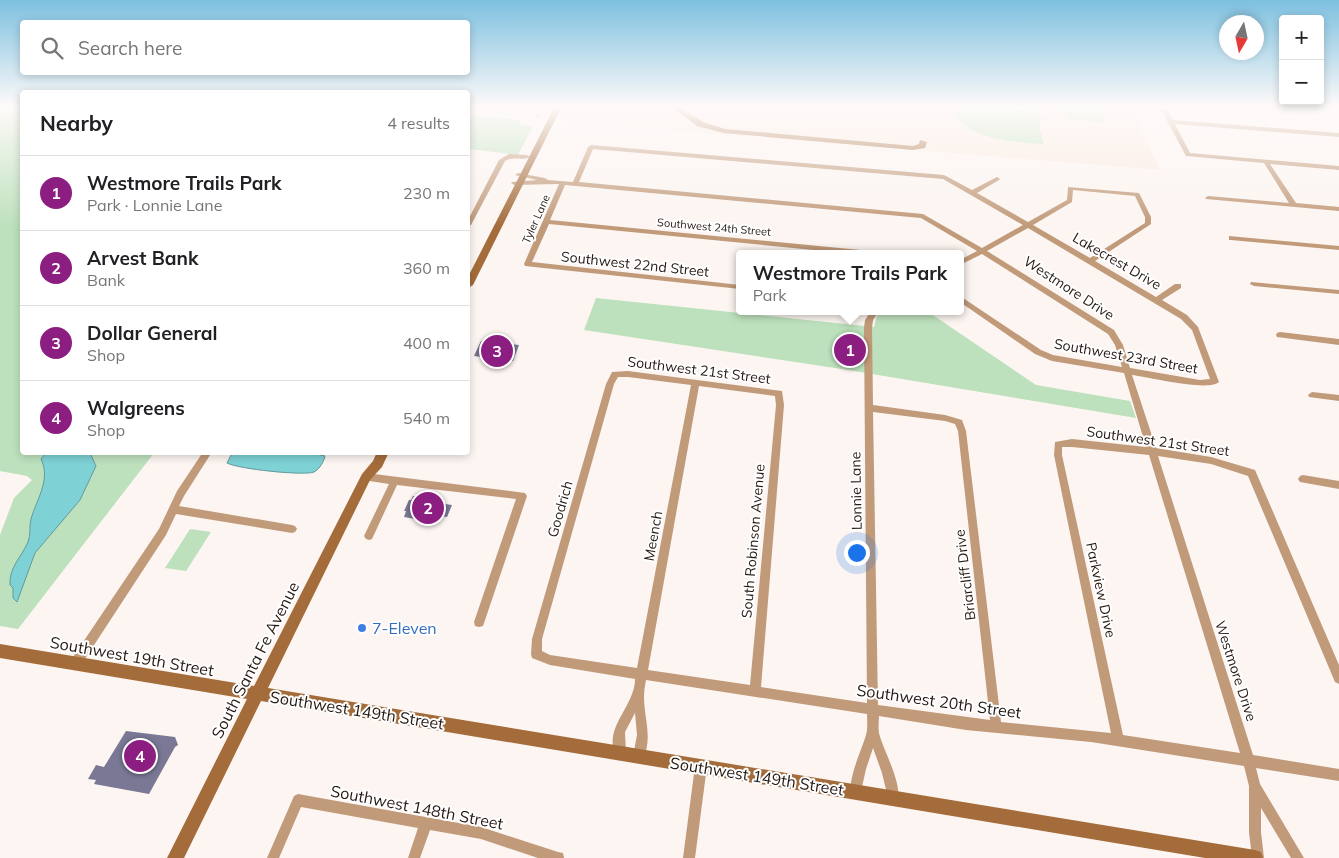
<!DOCTYPE html>
<html lang="en">
<head>
<meta charset="utf-8">
<style>
	:root { --surface:#fff; --page:#f6f6f6; --text:#202124; --muted:#757577; --line:#e0e0e0; --accent:#8d1e81 }
	body { margin:0; font-family:Mulish,sans-serif; background:var(--page); color:var(--text) }
	.controls { position:absolute; right:15px; top:15px; display:grid; overflow:hidden; border-radius:5px; box-shadow:0 2px 8px #0003 }
	.controls button { width:45px; height:45px; display:grid; place-items:center; padding:0; border:0; border-bottom:1px solid var(--line); background:var(--surface); color:var(--text); font:25px sans-serif }
	.compass { position:absolute; left:1219px; top:15px; width:45px; height:45px; border-radius:50%; background:var(--surface); box-shadow:0 2px 8px #0003; rotate:189deg }
	.you { position:absolute; left:856px; top:552px; width:18px; height:18px; margin:-12px; border:4px solid #fff; border-radius:50%; background:#1a73e8; box-shadow:0 0 0 8px #1a73e833 }
	.badge { display:grid; place-items:center; width:32px; height:32px; border-radius:50%; background:var(--accent); color:#fff; font-size:16px; font-weight:700 }
	.pin { position:absolute; translate:-50% -50%; border:2px solid #fff; box-shadow:0 1px 5px #0006 }
	.popup { position:absolute; left:736px; top:250px; width:228px; height:65px; box-sizing:border-box; display:grid; place-content:center; border-radius:5px; background:var(--surface); filter:drop-shadow(0 1px 4px #0005); font-size:16px; white-space:nowrap; color:var(--muted) }
	.popup b { font-size:19px; color:var(--text) }
	.popup::after { content:''; position:absolute; left:50%; top:100%; margin-left:-10px; border:10px solid transparent; border-top-color:var(--surface) }
	.list { margin:0; padding:0; list-style:none }
	h2 { display:flex; justify-content:space-between; align-items:center; height:65px; margin:0; padding:0 20px; font-size:21px }
	h2 small { font-size:16px; font-weight:400; color:var(--muted) }
	.list li { display:grid; grid-template-columns:32px 1fr auto; gap:15px; align-items:center; box-sizing:border-box; height:75px; padding:0 20px; border-top:1px solid var(--line) }
	.list b { display:block; font-size:19px; white-space:nowrap }
	.list p { margin:0; font-size:16px; white-space:nowrap; color:var(--muted) }
	.list em { font-size:16px; font-style:normal; color:var(--muted) }
	.icon { flex:none; width:28px; height:28px; fill:none; stroke:currentColor; stroke-width:2; stroke-linecap:round; stroke-linejoin:round }
	.map { position:relative; flex:none; width:1339px; height:858px; overflow:hidden }
	.search { position:absolute; background:var(--surface); box-shadow:0 2px 8px #0003; left:20px; top:20px; width:450px; height:55px; display:flex; align-items:center; gap:12px; box-sizing:border-box; padding:0 18px; border-radius:5px; color:var(--muted); font-size:19px }
	.panel { position:absolute; background:var(--surface); box-shadow:0 2px 8px #0003; left:20px; top:90px; width:450px; height:365px; border-radius:5px }
	.map>svg:first-child { display:block }
</style>
</head>
<body>
<div class="map">
<svg width="1339" height="858" viewBox="0 0 1339 858">
	<rect width="100%" height="100%" fill="#fcf5f1"/>
	<!-- built -->
	<path fill="#faeae0" d="M566 106H1131L1160 170 558 121Z"/>
	<!-- green -->
	<g fill="#bde1bc">
		<path d="M0 106H22V452L154 453 18 629 0 626V535L14 498 32 480 27 476 0 471Z"/>
		<path d="M952 106H1037L1042 118 1039 128 1044 144C1017 142 958 140 952 106Z"/>
		<path d="M1063 106H1099L1105 122 1067 119Z"/>
		<path d="M468 115 521 120 519 125 533 126 518 155 471 149 468 154Z"/>
		<path d="M596 298 874 327 877 316 883 311H927L1036 385 1130 401 1136 418 848 370 584 330Z"/>
		<path d="M190 529 211 532 186 571 165 568Z"/>
	</g>
	<!-- water -->
	<g fill="#7ed1d5" stroke="#639a9a">
		<path d="M308 452 325 456C324 461 320 469 314 472 304 476 238 469 227 463L232 453Z"/>
		<path d="M46 453H90L96 466 80 500 35 553 17 602 13 598V588L10 585C9 567 21 558 28 542 31 535 29 526 31 519 37 498 51 480 41 459Z"/>
	</g>
	<g fill="none" stroke-linecap="round" stroke-linejoin="round">
		<!-- stream -->
		<path stroke="#639a9a" stroke-width="1" d="M535 106 536 115 540 117"/>
	</g>
	<!-- building -->
	<g fill="#7a7895">
		<path d="M481 341 519 345 513 361 474 356Z"/>
		<path d="M413 496 432 498 431 502 452 505 447 517 424 514 421 520 404 517 406 511H404L409 500H411Z"/>
		<path d="M126 731 175 737 178 745 175 747 149 794 94 784 96 780 88 779 96 765 104 767Z"/>
	</g>
	<g fill="none" stroke-linecap="round" stroke-linejoin="round">
		<!-- street -->
		<g fill="#c19a7a" fill-rule="evenodd">
			<path d="M1159 106H1165L1173 120 1339 133V137L1175 124 1190 153 1339 166V170L1270 164 1296 203 1339 207V211L1206 199 1205 198 1208 196 1289 203 1264 163 1186 156Z"/>
			<path d="M591 145 944 175 972 190 997 177 1000 179 999 180 977 193 1028 222 1067 200 1068 187 1139 193 1151 217V224L1095 261 1156 297 1175 284H1181V288L1162 300 1187 315 1198 327 1219 382C1209 392 1148 377 1132 375L1156 448 1211 457 1255 470 1339 665V684L1335 682 1248 476 1211 464 1158 456 1253 755 1339 769V781L1256 768 1260 784 1304 858H1291L1261 808V832L1264 858H1252L1249 832V786L1244 766 1091 742 966 730 879 716C879 721 878 727 879 733 883 750 904 786 897 802L893 804 889 802 882 773 873 748 866 769 860 796 856 798 852 796C846 782 862 749 866 735 868 728 867 721 867 714L646 680C645 685 644 691 644 696 644 719 653 737 643 760L639 762 635 760 633 756 637 735 635 713 625 732 626 753 624 757 620 759 616 757C605 732 624 716 632 694 634 689 635 684 635 679L550 665 532 658 531 654 532 639 606 384 612 372 628 371 782 391 784 405 761 687 867 703 864 328 865 320 871 311H879L873 320 872 328 873 405 945 415 962 420 966 431 1001 722 1111 733 1054 455 1055 442 1072 439 1146 447 1124 373 1052 361 1035 354 960 302V296L1041 350 1053 355 1122 367 1115 345 1108 334 982 254 960 265V260L977 251 921 218 565 185 550 220 881 252 884 254H855L549 224 532 262 740 285V289L525 266 524 264 559 184 514 185 511 183 512 182 537 180 515 175 518 173 545 178 548 180 573 182 588 147ZM593 149 943 179 1023 225 982 248 923 214 579 182ZM1073 190 1135 196 1145 217V223L1090 258 1033 225 1072 202ZM1028 228 1181 319 1192 330 1210 379 1200 380 1130 368 1123 345 1114 330 987 251ZM618 377H628L691 385 637 668 550 655 542 651V639L614 384ZM699 386 775 396 776 405 750 685 648 670ZM873 412 945 421 955 424 958 431 990 720 878 705ZM1062 447H1072L1149 455 1240 753 1123 735 1062 455Z"/>
			<path d="M509 154 527 155 530 157C522 161 514 156 505 161L471 225 468 227V220L499 160Z"/>
			<path d="M1229 236 1339 246V250L1231 240H1229Z"/>
			<path d="M1251 282 1339 290V294L1254 286 1250 284Z"/>
			<path d="M1280 332 1339 339V345L1277 337 1276 335 1277 333Z"/>
			<path d="M1312 392 1339 395V401L1309 397 1308 395Z"/>
			<path d="M203 452H212L184 496 179 506 292 525 295 526 297 529 295 532 292 533 176 514 166 535 79 668 75 669 71 668 70 664 71 660 159 529 177 491Z"/>
			<path d="M366 473 525 493 527 496 483 626 479 627 475 626 474 622 516 499 397 485 372 539 369 540 366 539 364 536 389 484 363 480 361 477 363 474Z"/>
			<path d="M1303 475 1339 481V489L1300 482 1298 479 1300 476Z"/>
			<path d="M701 760 705 762 707 766 695 858H683L695 766 697 762Z"/>
			<path d="M298 794 481 827 558 852 563 853 564 858H538L481 839 430 830 420 858H408L418 828 301 807 279 858H267L294 796Z"/>
		</g>
		<!-- secondary -->
		<g fill="#a46c3b" fill-rule="evenodd">
			<path d="M555 106H562L473 285 468 288V277Z"/>
			<path d="M670 106H678L703 122 725 129 913 146 919 144 920 140 927 142 925 148 913 150 724 133 697 126Z"/>
			<path d="M377 452H389L382 467 370 480 268 688 1255 850 1261 852 1263 858H1205L261 701 184 858H167L247 699 0 658V644L254 686 362 474 373 461Z"/>
		</g>
	</g>
	<!-- sky -->
	<linearGradient id="sky" x2="0" y2="1"><stop stop-color="#7dc0e0"/><stop offset="0.47" stop-color="#fefaf9"/><stop offset="1" stop-color="#fefaf9" stop-opacity="0"/></linearGradient>
	<rect width="1339" height="227" fill="url(#sky)"/>
	<!-- markers -->
	<circle fill="#3f7fe0" stroke="#fff" stroke-width="2" cx="362" cy="628" r="5"/>
	<g text-anchor="middle" dominant-baseline="central" stroke-width="4" stroke-linejoin="round" paint-order="stroke">
		<!-- far-street labels -->
		<g font-size="11" fill="#251912" stroke="#fff">
			<text transform="translate(536 219) rotate(-66)">Tyler Lane</text>
			<text transform="translate(714 227) rotate(5)">Southwest 24th Street</text>
		</g>
		<!-- street labels -->
		<g font-size="14" fill="#251912" stroke="#fff">
			<text transform="translate(1117 261) rotate(30)">Lakecrest Drive</text>
			<text transform="translate(635 264) rotate(6)">Southwest 22nd Street</text>
			<text transform="translate(1069 288) rotate(33)">Westmore Drive</text>
			<text transform="translate(1126 356) rotate(10)">Southwest 23rd Street</text>
			<text transform="translate(699 370) rotate(7)">Southwest 21st Street</text>
			<text transform="translate(1158 441) rotate(8)">Southwest 21st Street</text>
			<text transform="translate(856 491) rotate(-91)">Lonnie Lane</text>
			<text transform="translate(560 509) rotate(-74)">Goodrich</text>
			<text transform="translate(653 536) rotate(-80)">Meench</text>
			<text transform="translate(753 541) rotate(-85)">South Robinson Avenue</text>
			<text transform="translate(965 575) rotate(-97)">Briarcliff Drive</text>
			<text transform="translate(1101 590) rotate(78)">Parkview Drive</text>
			<text transform="translate(1236 671) rotate(72)">Westmore Drive</text>
		</g>
		<!-- near-shop labels -->
		<g font-size="16" fill="#366cbe" stroke="#fff" text-anchor="start">
			<text x="372" y="628">7-Eleven</text>
		</g>
		<!-- near-street labels -->
		<g font-size="16" fill="#251912" stroke="#fff">
			<text transform="translate(132 656) rotate(10)">Southwest 19th Street</text>
			<text transform="translate(255 660) rotate(-63)">South Santa Fe Avenue</text>
			<text transform="translate(939 701) rotate(8)">Southwest 20th Street</text>
			<text transform="translate(357 710) rotate(9)">Southwest 149th Street</text>
			<text transform="translate(757 776) rotate(9)">Southwest 149th Street</text>
			<text transform="translate(417 807) rotate(11)">Southwest 148th Street</text>
		</g>
	</g>
</svg>
<div class="controls">
<button>+</button>
<button>−</button>
</div>
<svg class="compass" viewBox="-18 -18 36 36"><path d="M0-13l5 13h-10z" fill="#e53935"/><path d="M0 13l5-13h-10z" fill="#757577"/></svg>
<div class="you"></div>
<div class="pin badge" style="left:850px;top:350px">1</div>
<div class="popup"><b>Westmore Trails Park</b>Park</div>
<div class="pin badge" style="left:428px;top:508px">2</div>
<div class="pin badge" style="left:497px;top:351px">3</div>
<div class="pin badge" style="left:140px;top:756px">4</div>
<div class="search"><svg class="icon" aria-label="search" viewBox="0 0 24 24"><circle cx="10" cy="10" r="6"/><path d="M15 15l6 6"/></svg>Search here</div>
<section class="panel">
<h2>Nearby<small>4 results</small></h2>
<ul class="list">
<li><span class="badge">1</span><div><b>Westmore Trails Park</b><p>Park · Lonnie Lane</p></div><em>230 m</em></li>
<li><span class="badge">2</span><div><b>Arvest Bank</b><p>Bank</p></div><em>360 m</em></li>
<li><span class="badge">3</span><div><b>Dollar General</b><p>Shop</p></div><em>400 m</em></li>
<li><span class="badge">4</span><div><b>Walgreens</b><p>Shop</p></div><em>540 m</em></li>
</ul>
</section>
</div>
</body>
</html>
